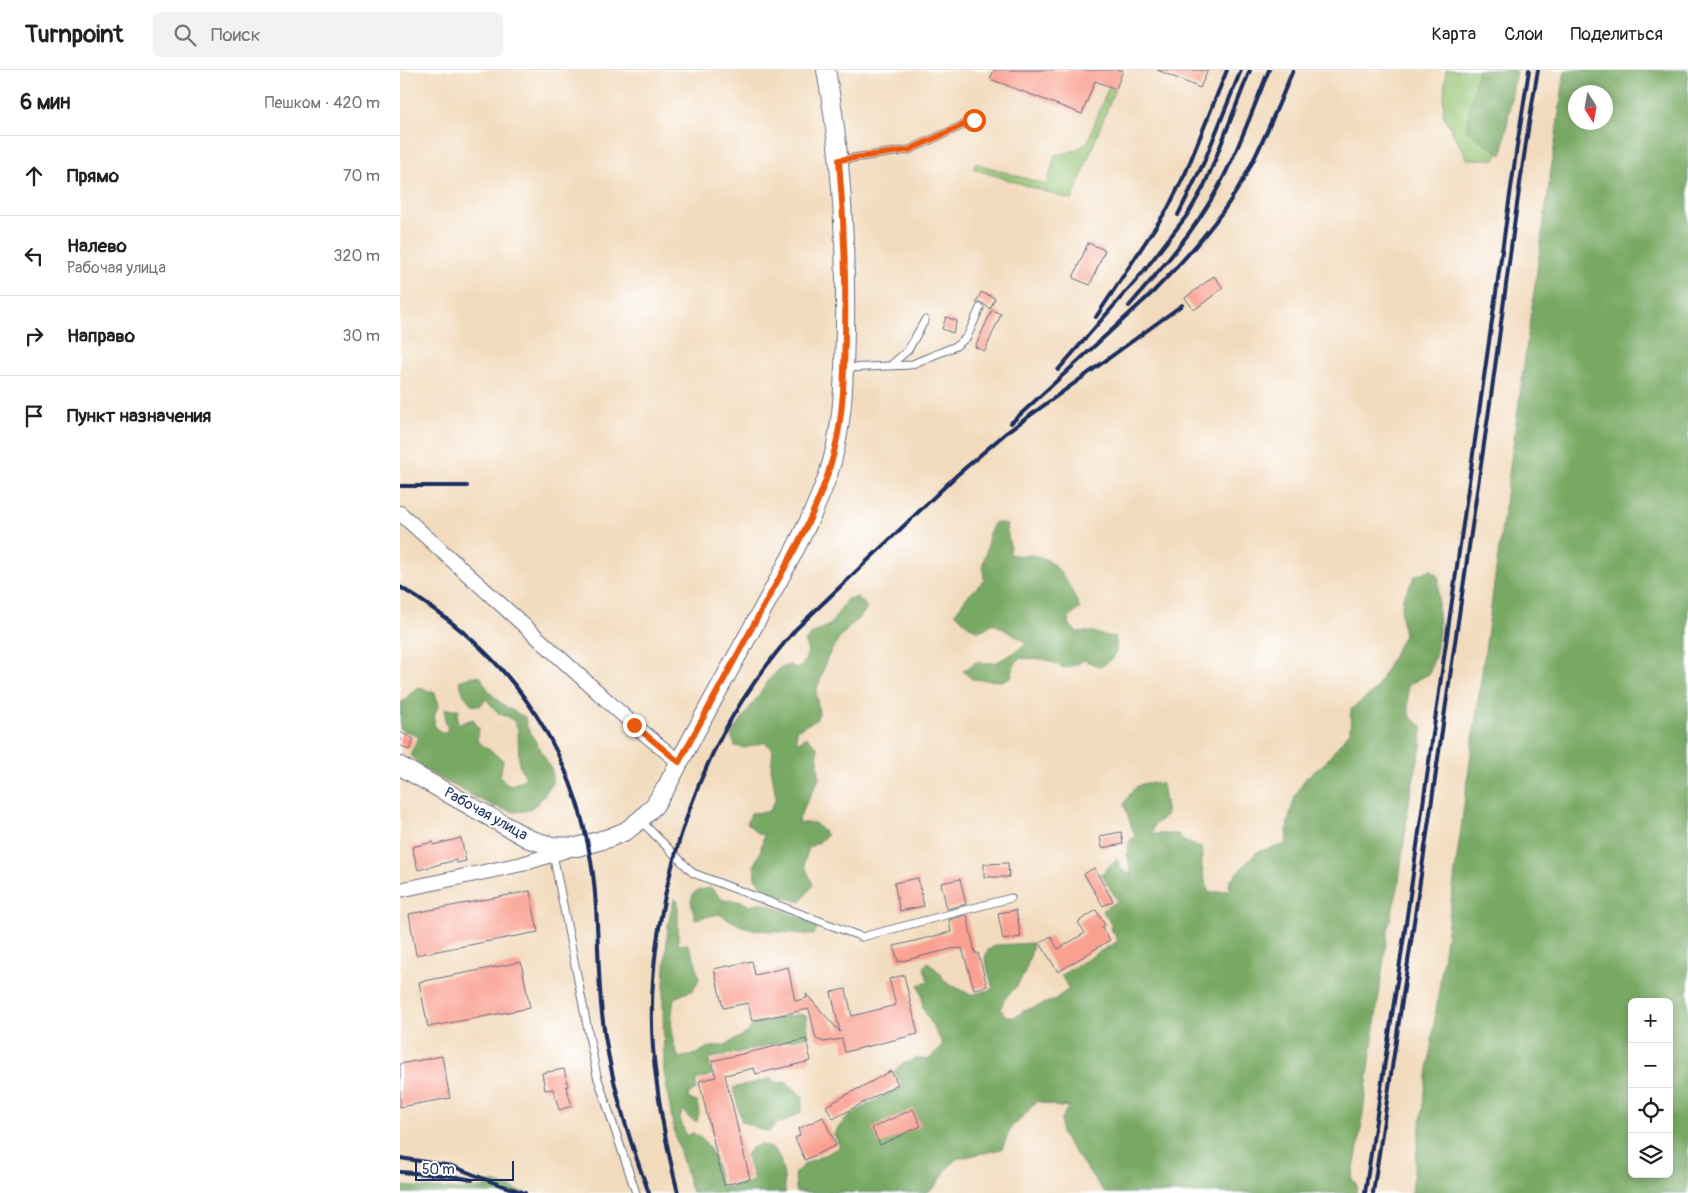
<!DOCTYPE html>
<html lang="ru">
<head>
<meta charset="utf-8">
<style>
	:root { --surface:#fff; --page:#f2f2f2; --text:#202124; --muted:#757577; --line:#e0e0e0 }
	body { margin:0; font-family:Pangolin,sans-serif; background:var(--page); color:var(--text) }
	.controls { position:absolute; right:15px; bottom:15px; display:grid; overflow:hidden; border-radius:8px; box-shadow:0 2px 8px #0003 }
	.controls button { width:45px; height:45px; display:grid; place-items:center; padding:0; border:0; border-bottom:1px solid var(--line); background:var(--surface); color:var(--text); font:25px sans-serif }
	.compass { position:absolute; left:1168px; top:15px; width:45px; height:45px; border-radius:50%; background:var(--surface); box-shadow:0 2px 8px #0003; rotate:169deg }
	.scale { position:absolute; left:15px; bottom:12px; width:99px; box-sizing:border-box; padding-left:5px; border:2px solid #1b2f5e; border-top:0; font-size:14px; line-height:18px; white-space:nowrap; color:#1b2f5e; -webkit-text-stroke:4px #fff; paint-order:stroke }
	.stop { position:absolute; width:15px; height:15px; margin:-11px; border:4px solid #ea580c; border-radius:50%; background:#fff }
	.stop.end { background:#ea580c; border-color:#fff; box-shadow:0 1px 5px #0008 }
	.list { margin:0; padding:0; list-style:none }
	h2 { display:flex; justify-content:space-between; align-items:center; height:65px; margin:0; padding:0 20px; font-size:21px }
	h2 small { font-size:16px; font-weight:400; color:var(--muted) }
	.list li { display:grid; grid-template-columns:32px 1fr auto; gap:15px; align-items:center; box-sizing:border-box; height:80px; padding:0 20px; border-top:1px solid var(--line) }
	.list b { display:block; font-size:19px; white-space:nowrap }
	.list p { margin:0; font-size:16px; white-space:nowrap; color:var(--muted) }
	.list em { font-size:16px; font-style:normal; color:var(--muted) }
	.icon { flex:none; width:28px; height:28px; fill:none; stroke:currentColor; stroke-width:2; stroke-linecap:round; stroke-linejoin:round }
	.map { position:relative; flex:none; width:1288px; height:1123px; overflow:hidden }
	header { display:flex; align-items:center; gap:30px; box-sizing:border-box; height:70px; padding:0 25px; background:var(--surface); border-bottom:1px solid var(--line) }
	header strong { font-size:24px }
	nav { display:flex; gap:28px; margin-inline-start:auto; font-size:18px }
	.search { width:350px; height:45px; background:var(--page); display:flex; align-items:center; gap:12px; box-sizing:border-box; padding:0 18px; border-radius:8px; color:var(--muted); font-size:19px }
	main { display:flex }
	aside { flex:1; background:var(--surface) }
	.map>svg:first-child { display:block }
</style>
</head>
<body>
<header>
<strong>Turnpoint</strong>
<div class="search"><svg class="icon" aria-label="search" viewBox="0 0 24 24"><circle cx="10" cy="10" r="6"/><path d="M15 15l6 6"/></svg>Поиск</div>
<nav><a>Карта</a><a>Слои</a><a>Поделиться</a></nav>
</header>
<main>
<aside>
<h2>6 мин<small>Пешком · 420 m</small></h2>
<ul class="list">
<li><svg class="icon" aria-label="ahead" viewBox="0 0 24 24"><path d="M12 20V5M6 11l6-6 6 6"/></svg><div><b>Прямо</b></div><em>70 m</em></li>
<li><svg class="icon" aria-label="left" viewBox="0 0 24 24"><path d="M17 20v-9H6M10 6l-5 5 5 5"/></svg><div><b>Налево</b><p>Рабочая улица</p></div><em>320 m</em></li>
<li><svg class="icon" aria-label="right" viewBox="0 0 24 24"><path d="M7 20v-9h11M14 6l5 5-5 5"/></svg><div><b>Направо</b></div><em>30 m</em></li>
<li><svg class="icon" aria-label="arrive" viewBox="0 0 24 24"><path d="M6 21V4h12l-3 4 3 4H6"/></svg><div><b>Пункт назначения</b></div></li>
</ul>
</aside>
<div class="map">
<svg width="1288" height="1123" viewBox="0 0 1288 1123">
	<rect width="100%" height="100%" fill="#fff"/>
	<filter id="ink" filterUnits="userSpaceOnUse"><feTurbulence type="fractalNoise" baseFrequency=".02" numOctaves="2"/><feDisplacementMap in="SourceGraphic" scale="10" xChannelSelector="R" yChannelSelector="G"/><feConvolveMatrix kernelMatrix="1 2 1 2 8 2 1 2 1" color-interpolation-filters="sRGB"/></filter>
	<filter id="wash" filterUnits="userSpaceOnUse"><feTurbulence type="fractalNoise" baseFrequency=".0096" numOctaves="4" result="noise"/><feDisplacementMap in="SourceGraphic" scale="20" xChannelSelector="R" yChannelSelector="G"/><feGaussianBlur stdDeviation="1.12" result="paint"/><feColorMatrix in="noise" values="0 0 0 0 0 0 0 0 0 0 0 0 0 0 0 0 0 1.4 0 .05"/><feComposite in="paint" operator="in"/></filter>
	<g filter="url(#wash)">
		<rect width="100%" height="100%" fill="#f2dbbd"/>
		<!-- green -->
		<g fill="#96c372" stroke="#587968">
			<path d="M1046 0H1113L1096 89H1067L1043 44Z"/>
			<path d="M709 16 715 19 672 130 574 99 575 93 647 115 655 85C668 83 678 81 688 71Z"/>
		</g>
		<!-- forest -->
		<g fill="#78a964" stroke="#4a6c61" fill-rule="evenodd">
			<path d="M1078 0H1116L1102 85 1066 60Z"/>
			<path d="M1165 0H1288V1123H1011C1063 749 1112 374 1165 0ZM1176 22H1206V52H1176ZM1232 932H1269V1104H1232Z"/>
			<path d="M595 452 606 454 610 476V484C619 487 629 484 638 486 661 493 670 518 680 538L670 547 668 554 677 562H694L701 565 715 567C719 585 715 588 700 597L684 590 675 595 664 598 644 589 619 588 614 596 611 607 602 611 572 609 563 601 576 592 595 593 612 584 626 574 622 570 593 553 584 559 578 561 565 553 555 543 567 527 584 510 583 494 587 479 589 463Z"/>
			<path d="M1031 499 1039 508 1038 538 1039 560 1036 583 1029 604 1008 615V636L1010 647 1022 656 1021 677 1010 725 998 818 988 858 959 1072 952 1109 957 1115 956 1123H705L661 1064V1049L669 1036 659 1037 637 1031 618 1052 612 1056 602 1079 556 1089 547 1099 535 1117 525 1123 396 1122 395 1103 405 1094 440 1077 434 1064C446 1042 481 1028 503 1016L494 1001 499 996 516 988 528 990 543 975 523 938 522 925 518 915 528 911 524 898 528 892 541 904 544 911 571 925 593 919 585 889 587 881 596 875 633 873C631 885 626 903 618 914 611 924 604 925 601 939L605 946 615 947 624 941 654 930 669 919 661 905 718 871 710 857 712 855 702 840 718 831 701 804 717 789 721 799 730 805V796L727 784 730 770 735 767 724 734C736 714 739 711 762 714L767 745 754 755 752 764H778L783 771 803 779C799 794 804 808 809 823L829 820 830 810 857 782 886 774 888 752 895 726 906 708 925 693 950 661 951 639 975 621 1004 565 1001 544 1003 528 1015 506Z"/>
			<path d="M458 527 467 537 463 544 439 568 427 588 416 622 419 643 416 650 396 660 397 673 407 667 417 677 419 709 402 741 398 753H415L427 765 418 773 409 777 404 794 413 815 400 832 366 821 355 808 354 794 360 783 364 765 356 762 347 753 351 743 366 742 370 740 376 728 371 698 373 680 365 672 345 678 335 676 331 665 370 609 381 597 391 595 396 599 402 596 408 583 405 571 412 564 431 554 447 529Z"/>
			<path d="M73 606 81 607C88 626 107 639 125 647L127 657 152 700V714L138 733 126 741 114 742 94 736 79 729 24 700 10 684 19 667 0 659 1 633 17 617 35 623 39 635 35 643 34 655 42 664 48 660 45 651V639H59L57 646 58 654 73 649 79 659 77 671 103 690 100 707 110 716 126 708 119 695 118 659 114 651 109 647 99 644 86 629 80 636 72 635 64 625 59 611Z"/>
			<path d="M311 818 323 830 341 831 350 836 361 832 413 853 417 857 414 865 358 860 343 857 319 844 295 849 291 831 293 824 299 820Z"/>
			<path d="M274 829 278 831V875L288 874 295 890 299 909 293 920 274 928C271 949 269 968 279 988L297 984 306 978 325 975 347 963 353 954 399 944 406 946 409 966 309 989 312 1005 296 1010V1020L288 1024 289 1029 297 1032 299 1043 297 1052 288 1047 284 1039 280 1048 286 1066 293 1063C315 1074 315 1096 322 1118L354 1111 346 1084 352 1078 361 1074C364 1076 370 1077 373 1079 383 1086 385 1112 385 1123H292L274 1061 264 1002 263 930 268 853Z"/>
			<path d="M371 1008 375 1013 387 1012 403 1027 401 1042 384 1052 376 1053 369 1062 342 1052 333 1018Z"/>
			<path d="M94 1112 125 1123H0V1116L61 1120 84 1118Z"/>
		</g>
		<g id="blocks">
			<!-- building -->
			<g fill="#f9a091">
				<path d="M594 0H723L716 19 695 11 682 44 590 9Z"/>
				<path d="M757 0H808L800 18Z"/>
				<path d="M688 173 705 180 690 215 673 208Z"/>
				<path d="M814 206 823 218 794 240 785 228Z"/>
				<path d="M581 222 595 228 590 239 582 233H576Z"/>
				<path d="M592 240 601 244 585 281 575 277Z"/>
				<path d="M546 247 557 251 553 263 542 259Z"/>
				<path d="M0 662 14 669 9 680 0 675Z"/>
				<path d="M721 762 723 774 702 778 700 766Z"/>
				<path d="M61 768 66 791 57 793 56 790 18 800 12 777 33 772V775Z"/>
				<path d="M608 793 609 807H584V794Z"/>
				<path d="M694 798 713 831 703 836 684 804Z"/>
				<path d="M518 808 524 836 500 841 494 813Z"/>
				<path d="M560 809 566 834 547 839 541 813Z"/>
				<path d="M130 821 138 862 16 885 9 844Z"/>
				<path d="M616 840 621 867 603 870 598 843Z"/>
				<path d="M696 840 705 855 702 857 710 870 658 902 640 873 651 866 658 879 685 863 678 852Z"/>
				<path d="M567 845 575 883H578L587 916 574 919 562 878 555 879V878L498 892 494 876 551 862 549 850Z"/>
				<path d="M352 891 355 905 388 897 395 931 407 928 406 924 440 962 431 922 446 919 452 946 496 935 489 909 504 905 518 964 445 982 442 969 424 972 416 969 409 939 352 951 348 933 323 938 314 899Z"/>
				<path d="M121 892 130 938 28 957 19 912Z"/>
				<path d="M406 969 411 991 356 1004 354 998 325 1005 350 1109 324 1115 299 1011 316 1007 312 991Z"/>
				<path d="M42 986 50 1028 0 1037V994Z"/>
				<path d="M164 999 168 1016H166L172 1036 159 1040 153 1019 145 1020 142 1003Z"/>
				<path d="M491 1001 498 1014 433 1049 426 1036Z"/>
				<path d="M513 1039 521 1056 480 1075 472 1058Z"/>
				<path d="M423 1047 436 1075 405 1090 395 1068 400 1065 398 1059Z"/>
			</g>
		</g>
	</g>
	<g filter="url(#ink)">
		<use href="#blocks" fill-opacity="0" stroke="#666b7f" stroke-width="1"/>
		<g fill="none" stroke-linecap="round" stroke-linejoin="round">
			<defs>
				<g id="service">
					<path d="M439 90 509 80 574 50"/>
					<path d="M491 295 508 280 525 250"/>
					<path d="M445 298 510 295 556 276 567 267 580 238"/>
					<path d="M240 750 293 803 462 867 611 828"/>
					<path d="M153 784 197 1006 236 1123"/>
				</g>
				<g id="minor">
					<path d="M0 443 234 655 279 692"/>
					<path d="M0 820 122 794 167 780"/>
				</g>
				<path id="tertiary" d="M0 696 129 769 152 776 177 777 209 768 226 761 240 750 254 736 267 716C298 655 332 595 365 535 388 493 412 450 428 405 444 357 444 307 445 258 446 171 442 85 426 0"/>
			</defs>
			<!-- service casing -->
			<use href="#service" stroke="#666b7f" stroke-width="9"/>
			<!-- minor casing -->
			<use href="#minor" stroke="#666b7f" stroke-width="16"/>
			<!-- tertiary casing -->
			<use href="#tertiary" stroke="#666b7f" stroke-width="20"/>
			<!-- service -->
			<use href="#service" stroke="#fff" stroke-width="7"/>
			<!-- minor -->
			<use href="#minor" stroke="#fff" stroke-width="14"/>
			<!-- tertiary -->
			<use href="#tertiary" stroke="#fff" stroke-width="18"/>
			<!-- rail -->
			<g stroke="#1b2f5e" stroke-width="4">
				<path d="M778 145 804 92 841 0"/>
				<path d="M729 236C760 200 792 164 815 123 837 84 852 41 869 0"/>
				<path d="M696 247 768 138 786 102 827 0"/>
				<path d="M658 300 744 201 788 144 803 118 813 95 850 0"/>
				<path d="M611 353 753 222C786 188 821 150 844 108 863 74 878 36 893 0"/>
				<path d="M0 416H67"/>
				<path d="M0 517C110 583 175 676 193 804 199 851 197 898 202 944 209 1006 227 1065 249 1123"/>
				<path d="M0 1088 52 1096 100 1115 125 1123"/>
				<path d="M0 1102 52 1106 72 1110"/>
				<path d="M278 1123C266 1075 257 1027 253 978 245 865 281 726 342 631 358 606 376 582 396 559L557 405 606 363 782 235"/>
				<path d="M965 1123 1006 853 1117 76 1129 0"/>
				<path d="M973 1123C1014 860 1051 596 1090 333 1106 222 1118 110 1138 0"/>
			</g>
		</g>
	</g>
	<g fill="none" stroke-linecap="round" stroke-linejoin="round" filter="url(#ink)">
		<!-- route -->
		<path stroke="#ea580c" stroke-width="6" d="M234 655 279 692C308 638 337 585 366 532 394 481 426 427 437 369 444 335 444 299 445 264 446 205 444 148 439 90L509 80 574 50"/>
	</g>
	<g text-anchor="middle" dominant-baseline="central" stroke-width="4" stroke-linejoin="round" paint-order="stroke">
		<!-- street labels -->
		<g font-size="15" fill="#1b2f5e" stroke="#fff">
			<text transform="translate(86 744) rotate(29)">Рабочая улица</text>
		</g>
	</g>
</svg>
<div class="controls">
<button>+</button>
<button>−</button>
<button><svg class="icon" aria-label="locate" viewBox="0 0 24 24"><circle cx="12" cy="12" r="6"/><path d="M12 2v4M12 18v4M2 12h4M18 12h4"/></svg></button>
<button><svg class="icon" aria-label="layers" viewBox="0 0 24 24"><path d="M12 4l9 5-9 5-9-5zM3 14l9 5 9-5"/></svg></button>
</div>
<svg class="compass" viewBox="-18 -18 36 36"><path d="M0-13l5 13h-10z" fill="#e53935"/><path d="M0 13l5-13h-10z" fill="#757577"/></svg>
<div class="scale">50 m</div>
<div class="stop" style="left:574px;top:50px"></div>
<div class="stop end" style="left:234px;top:655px"></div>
</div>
</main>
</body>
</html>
